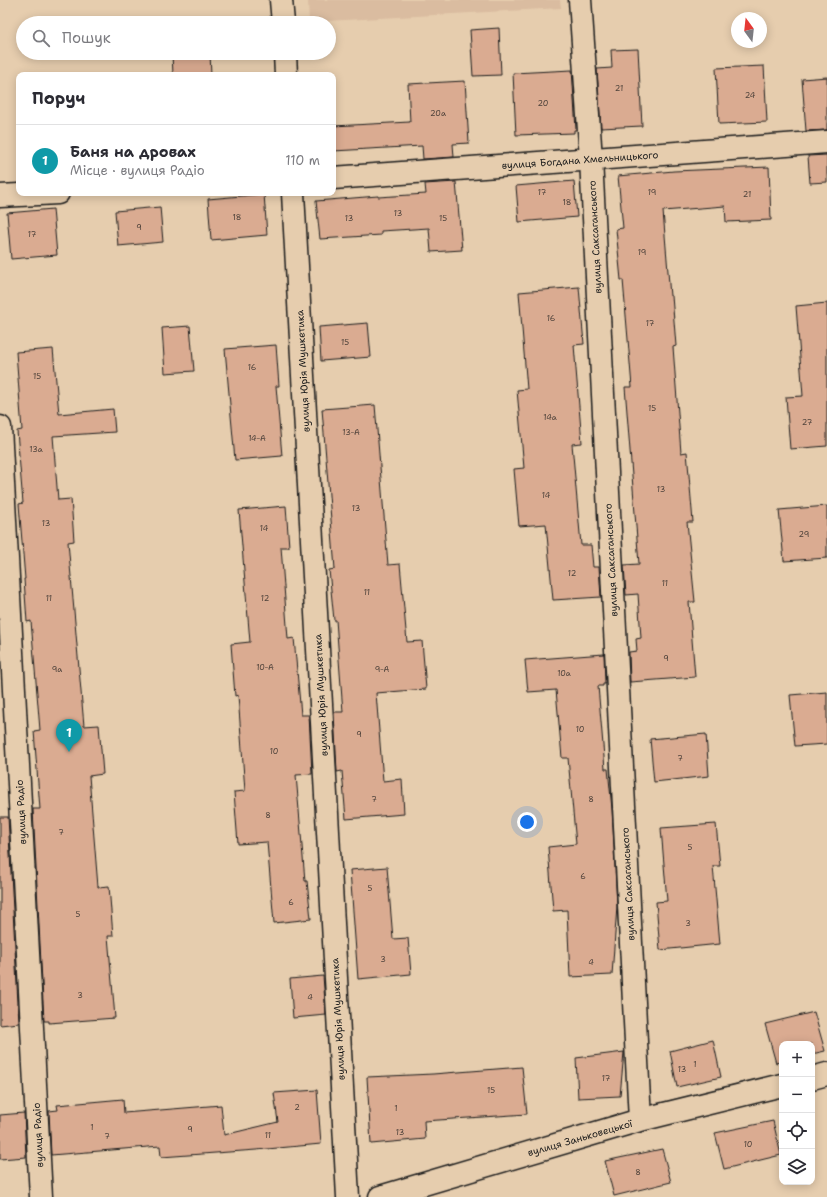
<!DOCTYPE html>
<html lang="uk">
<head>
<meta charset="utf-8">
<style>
	:root { --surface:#fff; --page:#f2f2f3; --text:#2b2b33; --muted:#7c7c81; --line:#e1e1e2; --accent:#ea580c }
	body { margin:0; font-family:"Shantell Sans",sans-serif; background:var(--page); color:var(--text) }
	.controls { position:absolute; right:12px; bottom:12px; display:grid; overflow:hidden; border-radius:8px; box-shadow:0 2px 10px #0003 }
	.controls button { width:36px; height:36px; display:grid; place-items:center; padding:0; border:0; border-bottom:1px solid var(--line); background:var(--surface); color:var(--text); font:20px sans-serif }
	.compass { position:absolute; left:731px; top:12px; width:36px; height:36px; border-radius:50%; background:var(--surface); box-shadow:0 2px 10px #0003; rotate:345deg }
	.you { position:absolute; left:527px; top:822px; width:14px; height:14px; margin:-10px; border:3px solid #fff; border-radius:50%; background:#1a73e8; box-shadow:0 0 0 6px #1a73e833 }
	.badge { display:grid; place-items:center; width:26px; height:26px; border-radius:50%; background:var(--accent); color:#fff; font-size:13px; font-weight:700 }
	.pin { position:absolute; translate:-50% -33px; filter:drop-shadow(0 1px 2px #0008) }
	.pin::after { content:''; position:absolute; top:21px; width:14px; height:12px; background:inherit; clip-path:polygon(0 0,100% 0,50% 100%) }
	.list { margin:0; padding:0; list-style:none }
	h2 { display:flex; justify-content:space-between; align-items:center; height:52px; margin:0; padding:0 16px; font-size:17px }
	h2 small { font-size:13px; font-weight:400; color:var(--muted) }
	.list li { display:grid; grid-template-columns:26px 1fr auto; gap:12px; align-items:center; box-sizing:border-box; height:72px; padding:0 16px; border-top:1px solid var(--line) }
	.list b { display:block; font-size:15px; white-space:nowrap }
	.list p { margin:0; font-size:13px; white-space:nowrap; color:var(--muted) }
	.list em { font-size:13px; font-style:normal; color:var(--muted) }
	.icon { flex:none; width:22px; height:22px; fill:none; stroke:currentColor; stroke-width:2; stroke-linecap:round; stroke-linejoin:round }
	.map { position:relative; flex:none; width:827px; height:1197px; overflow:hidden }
	.search { position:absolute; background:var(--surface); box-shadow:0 2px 10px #0003; left:16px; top:16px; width:320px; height:44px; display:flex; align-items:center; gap:10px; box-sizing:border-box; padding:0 14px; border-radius:22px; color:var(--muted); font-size:15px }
	.panel { position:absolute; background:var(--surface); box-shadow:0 2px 10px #0003; left:16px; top:72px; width:320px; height:124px; border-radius:8px }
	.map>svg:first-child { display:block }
</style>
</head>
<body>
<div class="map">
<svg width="827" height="1197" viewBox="0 0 827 1197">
	<rect width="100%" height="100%" fill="#e6cdae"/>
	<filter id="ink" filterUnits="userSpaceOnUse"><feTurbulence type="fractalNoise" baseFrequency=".025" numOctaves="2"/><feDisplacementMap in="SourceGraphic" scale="8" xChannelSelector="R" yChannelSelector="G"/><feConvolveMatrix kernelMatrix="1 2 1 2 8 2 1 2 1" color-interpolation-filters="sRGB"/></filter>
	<g filter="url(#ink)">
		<!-- built -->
		<path fill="#dabca0" d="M308 0H560L561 8 309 22Z"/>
		<!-- building -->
		<g fill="#daab91" stroke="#1c1c1c">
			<path d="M499 28 501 75 473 76 470 30Z"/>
			<path d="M638 49 642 126 601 128 597 69 612 68 611 50Z"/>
			<path d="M172 53H210L211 75H173Z"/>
			<path d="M764 66 767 122 719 124 716 68Z"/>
			<path d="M572 70 576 130H574V133L516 135 513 73Z"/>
			<path d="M827 77V130L806 131 802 79Z"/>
			<path d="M465 81 469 143 453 144 454 157 423 159 422 146 333 151V126L410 122 408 84Z"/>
			<path d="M827 155V182L810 183 808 156Z"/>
			<path d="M769 167 771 220 726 222 725 206 663 211 670 296H672L676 346 673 347 681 453 687 452 693 522H687L695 602H689L695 677 630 682 629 652 637 651 636 639 641 638 638 594 626 595 624 565 639 564 625 387H632L623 280H621L616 229 623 228 618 176 674 171Z"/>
			<path d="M574 181 577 217 519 222 516 186Z"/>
			<path d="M456 182 462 250 431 252 429 228 381 231V235L320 239 316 201 378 196V197L426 194 425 184Z"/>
			<path d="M264 194 267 235 211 240 208 199Z"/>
			<path d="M160 207 163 242 118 246 115 211Z"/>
			<path d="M53 209 57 255 11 259 7 213Z"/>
			<path d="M579 287 584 344 574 345 582 443 572 444 581 545H591L593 567H599L601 597 553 600 546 524 519 526 514 469 524 468 517 390 527 389 519 292Z"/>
			<path d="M827 303V446L790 449 786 397 803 396 796 306Z"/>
			<path d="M368 323 371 357 321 361 319 327Z"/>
			<path d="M190 326 194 371 165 373 162 328Z"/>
			<path d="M276 345 279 386H276L282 456 235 460 225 349Z"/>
			<path d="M53 349 59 414 113 409 115 432 53 436 58 500 71 499 74 541 68 542 84 726 99 725 103 774 89 776 98 887 109 886 113 936H108L115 1018 49 1023V1021H44L33 809H40L34 731 40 730 31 621 27 622 24 579H25L19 504 23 503 17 431 22 430 16 352Z"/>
			<path d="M375 405 388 565 400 564 407 642 422 641 426 689 376 693 383 781 402 779 404 814 346 819 342 771 337 772 334 712H343L336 620H334L329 570 335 569 322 409Z"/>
			<path d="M286 506 289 547H281L288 639 294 638 301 715H309L312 774 296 775 305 881H307L311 919 274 923 267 842 238 844 234 792 245 791 238 695 235 696 231 644 250 642 239 510Z"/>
			<path d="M827 506V558L784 561 779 510Z"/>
			<path d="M604 654 605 684H603V686H598L605 769H608L612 809 617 906 612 975 570 977 567 910 553 911 548 847 576 844 568 758H562L556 690 528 692 525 660Z"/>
			<path d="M827 692V744L795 746 790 695Z"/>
			<path d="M706 734 709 776 654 782 650 739Z"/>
			<path d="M0 817H8L19 1023 0 1025Z"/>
			<path d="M716 824 720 866H713L720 944 660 950 656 902 667 901 661 828Z"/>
			<path d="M387 867 393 939 408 938 411 974 358 979 350 870Z"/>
			<path d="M323 976 326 1015 293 1018 290 979Z"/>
			<path d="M814 1012 825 1051 812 1054V1044H782V1061L776 1063 765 1024Z"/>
			<path d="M713 1040 721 1077 677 1087 670 1051Z"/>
			<path d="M624 1052 620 1096 578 1098 576 1058Z"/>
			<path d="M522 1067 527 1114 424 1121 425 1139 371 1144 367 1077 433 1074Z"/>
			<path d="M317 1090 321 1144 256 1150 161 1157 160 1146 51 1155 49 1111 58 1110 57 1105 123 1099 124 1113 221 1105 224 1135 278 1122 274 1093Z"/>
			<path d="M24 1113 26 1157 0 1159V1115Z"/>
			<path d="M773 1121 781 1155 724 1169 715 1133Z"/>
			<path d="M662 1149 671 1182 614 1196 605 1161Z"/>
		</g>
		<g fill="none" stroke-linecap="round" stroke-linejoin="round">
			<defs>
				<g id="street">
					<path d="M281 0 283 23"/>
					<path d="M580 0 591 159 640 1120"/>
					<path d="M285 53 286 75"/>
					<path d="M333 178 827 142"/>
					<path d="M293 193 348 1197"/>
					<path d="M0 196 58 193"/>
					<path d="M0 427 41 1197"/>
					<path d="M812 1078 827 1074"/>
					<path d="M380 1197 640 1120 782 1085"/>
				</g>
			</defs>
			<!-- street casing -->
			<use href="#street" stroke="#1c1c1c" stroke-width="25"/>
			<!-- street -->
			<use href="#street" stroke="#e6cdae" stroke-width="22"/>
		</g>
	</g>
	<g text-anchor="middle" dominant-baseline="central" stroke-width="3.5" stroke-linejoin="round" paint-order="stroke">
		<!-- number labels -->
		<g font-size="8" fill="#4c4039">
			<text x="619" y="88">21</text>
			<text x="750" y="95">24</text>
			<text x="543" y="103">20</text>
			<text x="438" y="113">20а</text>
			<text x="542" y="192">17</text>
			<text x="652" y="192">19</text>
			<text x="747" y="194">21</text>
			<text x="567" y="202">18</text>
			<text x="398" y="213">13</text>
			<text x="237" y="217">18</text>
			<text x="349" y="218">13</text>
			<text x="443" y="218">15</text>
			<text x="139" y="227">9</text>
			<text x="32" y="234">17</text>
			<text x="642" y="252">19</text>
			<text x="551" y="318">16</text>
			<text x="650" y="323">17</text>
			<text x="345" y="342">15</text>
			<text x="252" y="367">16</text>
			<text x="37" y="376">15</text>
			<text x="652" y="408">15</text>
			<text x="550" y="417">14а</text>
			<text x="807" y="422">27</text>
			<text x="351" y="432">13-А</text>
			<text x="257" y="438">14-А</text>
			<text x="36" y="449">13а</text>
			<text x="661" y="489">13</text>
			<text x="546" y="495">14</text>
			<text x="356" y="508">13</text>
			<text x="46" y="523">13</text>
			<text x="264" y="528">14</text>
			<text x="804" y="534">29</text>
			<text x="572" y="573">12</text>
			<text x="665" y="583">11</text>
			<text x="367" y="592">11</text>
			<text x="49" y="598">11</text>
			<text x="265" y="598">12</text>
			<text x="666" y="658">9</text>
			<text x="265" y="667">10-А</text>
			<text x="57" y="669">9а</text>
			<text x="382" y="669">9-А</text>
			<text x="564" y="673">10а</text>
			<text x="580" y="729">10</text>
			<text x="359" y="734">9</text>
			<text x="274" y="751">10</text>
			<text x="680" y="758">7</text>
			<text x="374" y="799">7</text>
			<text x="591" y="799">8</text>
			<text x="268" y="815">8</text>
			<text x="61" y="832">7</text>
			<text x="690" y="847">5</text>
			<text x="583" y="876">6</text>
			<text x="370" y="888">5</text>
			<text x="291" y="902">6</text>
			<text x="78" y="914">5</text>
			<text x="688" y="923">3</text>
			<text x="383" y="959">3</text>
			<text x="591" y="962">4</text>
			<text x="80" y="995">3</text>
			<text x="310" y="997">4</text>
			<text x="695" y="1064">1</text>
			<text x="682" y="1069">13</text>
			<text x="606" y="1078">17</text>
			<text x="491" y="1090">15</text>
			<text x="297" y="1107">2</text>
			<text x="396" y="1108">1</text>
			<text x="92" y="1127">1</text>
			<text x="190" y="1129">9</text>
			<text x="400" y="1132">13</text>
			<text x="268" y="1135">11</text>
			<text x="107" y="1136">7</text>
			<text x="748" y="1144">10</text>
			<text x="638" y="1172">8</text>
		</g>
		<!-- street labels -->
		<g font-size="10" fill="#1c1c1c" stroke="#e6cdae">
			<text transform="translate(580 160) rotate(-4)">вулиця Богдана Хмельницького</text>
			<text transform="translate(595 237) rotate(-93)">вулиця Саксаганського</text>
			<text transform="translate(303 371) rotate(-93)">вулиця Юрія Мушкетика</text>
			<text transform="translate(611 560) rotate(-93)">вулиця Саксаганського</text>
			<text transform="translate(321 695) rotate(-93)">вулиця Юрія Мушкетика</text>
			<text transform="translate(21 812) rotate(-93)">вулиця Радіо</text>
			<text transform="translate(628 884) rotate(-93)">вулиця Саксаганського</text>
			<text transform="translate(338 1019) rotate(-93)">вулиця Юрія Мушкетика</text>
			<text transform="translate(38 1135) rotate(-93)">вулиця Радіо</text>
			<text transform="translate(580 1138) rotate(-16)">вулиця Заньковецької</text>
		</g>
	</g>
</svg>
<div class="controls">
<button>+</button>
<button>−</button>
<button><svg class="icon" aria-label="locate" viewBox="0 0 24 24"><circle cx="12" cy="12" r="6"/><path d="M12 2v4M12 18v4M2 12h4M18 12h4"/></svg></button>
<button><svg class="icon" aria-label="layers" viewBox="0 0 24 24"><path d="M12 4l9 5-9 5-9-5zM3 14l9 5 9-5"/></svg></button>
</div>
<svg class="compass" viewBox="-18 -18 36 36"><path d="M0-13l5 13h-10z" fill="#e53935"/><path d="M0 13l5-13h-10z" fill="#7c7c81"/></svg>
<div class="you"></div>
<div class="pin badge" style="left:69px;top:752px;background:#0f9aa8">1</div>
<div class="search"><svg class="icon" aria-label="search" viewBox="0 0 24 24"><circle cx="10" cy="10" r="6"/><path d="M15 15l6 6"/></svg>Пошук</div>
<section class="panel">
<h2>Поруч<small></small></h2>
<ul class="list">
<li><span class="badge" style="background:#0f9aa8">1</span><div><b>Баня на дровах</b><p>Місце · вулиця Радіо</p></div><em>110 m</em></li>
</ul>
</section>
</div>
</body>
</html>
